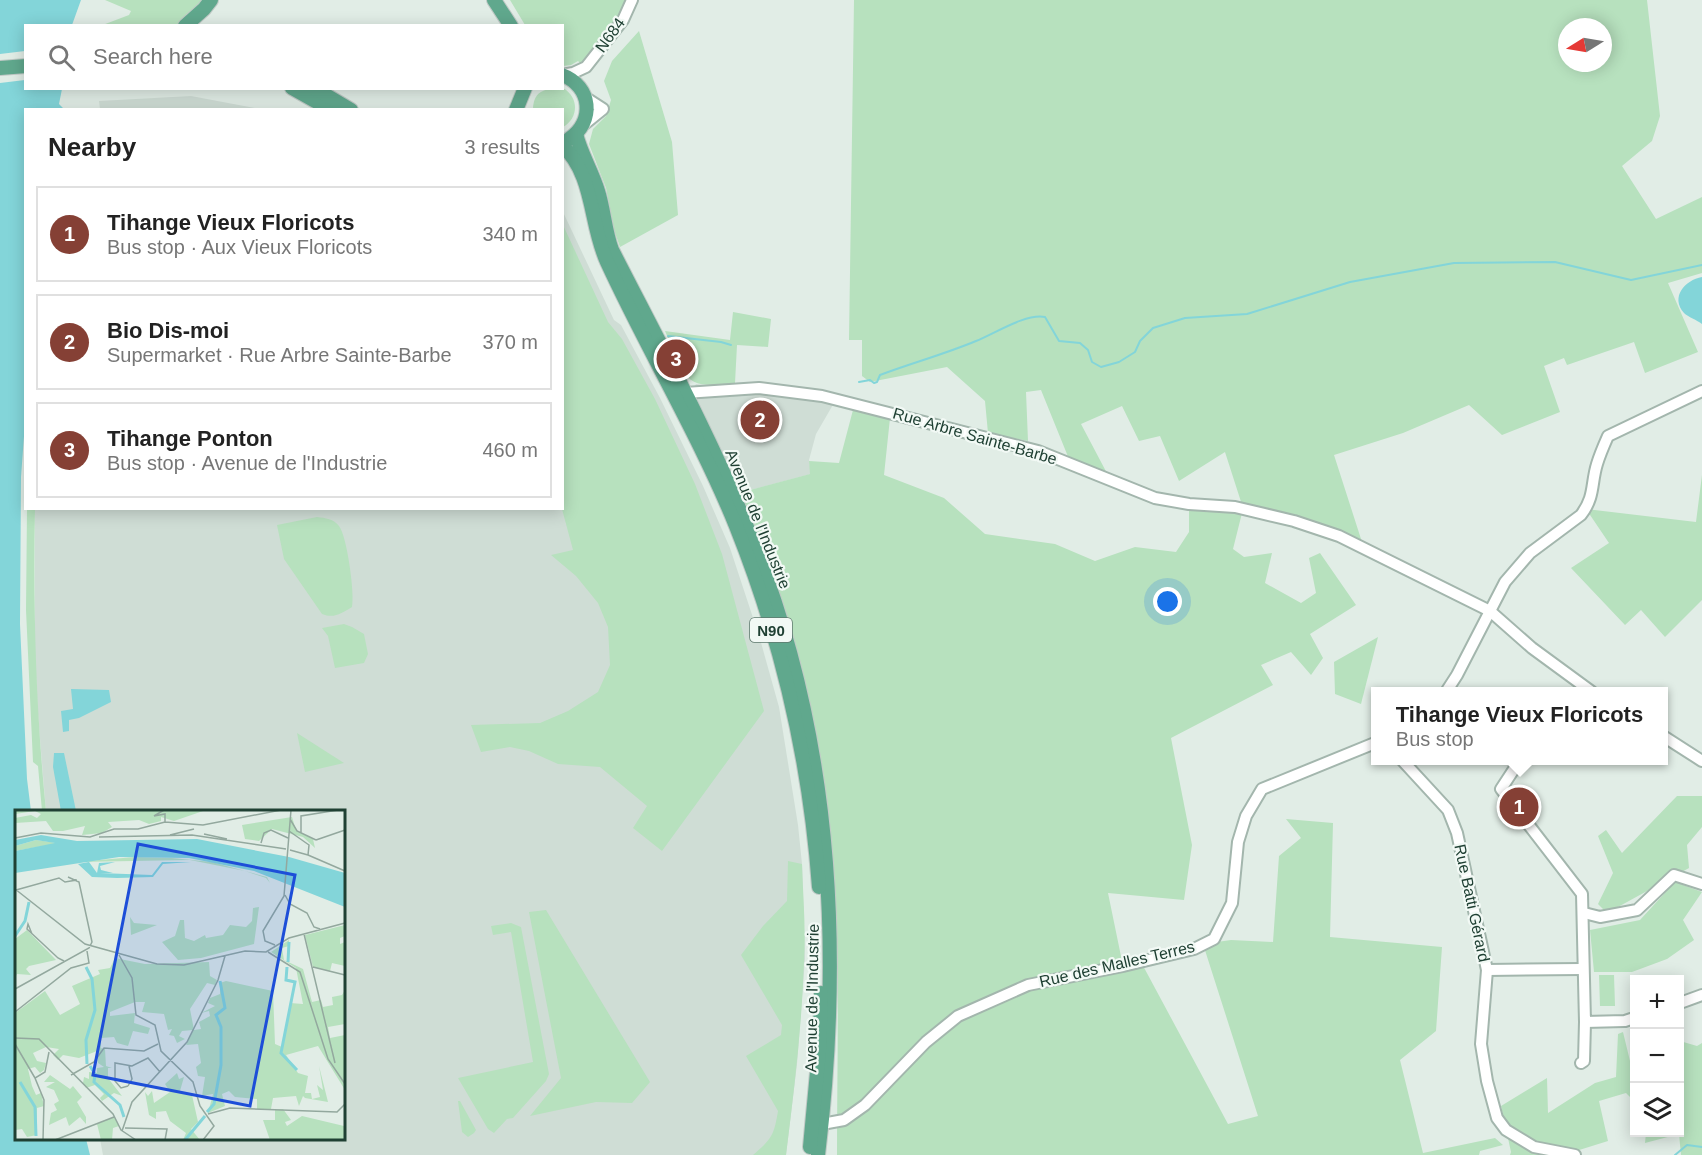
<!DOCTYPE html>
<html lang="en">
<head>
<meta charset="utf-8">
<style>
	:root { --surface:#fff; --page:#f2f2f2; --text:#222; --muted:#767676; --line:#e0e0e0; --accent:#854035 }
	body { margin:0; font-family:Helvetica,sans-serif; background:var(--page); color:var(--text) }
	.controls { position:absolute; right:18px; bottom:18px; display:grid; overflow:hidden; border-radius:0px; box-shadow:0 3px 15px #0003 }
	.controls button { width:54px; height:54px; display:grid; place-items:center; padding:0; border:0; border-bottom:2px solid var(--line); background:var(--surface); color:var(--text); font:30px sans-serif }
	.compass { position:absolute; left:1558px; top:18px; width:54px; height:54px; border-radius:50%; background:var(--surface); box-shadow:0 3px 15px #0003; rotate:259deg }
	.you { position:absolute; left:1168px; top:602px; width:21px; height:21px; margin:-15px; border:4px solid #fff; border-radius:50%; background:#1a73e8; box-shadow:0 0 0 9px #1a73e833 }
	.badge { display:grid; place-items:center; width:39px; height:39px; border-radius:50%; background:var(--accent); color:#fff; font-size:20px; font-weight:700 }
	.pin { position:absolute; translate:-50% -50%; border:3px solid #fff; box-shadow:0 2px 6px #0006 }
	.popup { position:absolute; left:1371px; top:687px; width:297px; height:78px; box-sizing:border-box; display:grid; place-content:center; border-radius:0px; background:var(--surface); filter:drop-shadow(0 2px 4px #0005); font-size:20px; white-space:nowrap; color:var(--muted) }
	.popup b { font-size:22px; color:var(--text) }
	.popup::after { content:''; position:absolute; left:50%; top:100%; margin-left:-12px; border:12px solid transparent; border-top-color:var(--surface) }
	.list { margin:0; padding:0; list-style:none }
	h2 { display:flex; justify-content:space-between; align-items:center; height:78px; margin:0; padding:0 24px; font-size:26px }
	h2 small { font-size:20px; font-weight:400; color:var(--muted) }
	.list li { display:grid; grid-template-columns:39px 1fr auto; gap:18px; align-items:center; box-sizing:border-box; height:96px; margin:0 12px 12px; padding:0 12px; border:2px solid var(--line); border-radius:0px }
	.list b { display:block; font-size:22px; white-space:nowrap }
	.list p { margin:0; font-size:20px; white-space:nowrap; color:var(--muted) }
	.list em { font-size:20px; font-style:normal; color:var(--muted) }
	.icon { flex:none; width:33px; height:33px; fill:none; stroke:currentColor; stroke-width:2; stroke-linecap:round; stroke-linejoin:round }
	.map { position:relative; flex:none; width:1702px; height:1155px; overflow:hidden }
	.search { position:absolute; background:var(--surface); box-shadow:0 3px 15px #0003; left:24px; top:24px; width:540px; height:66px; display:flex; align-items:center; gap:15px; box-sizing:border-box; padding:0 21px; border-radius:0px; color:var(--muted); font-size:22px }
	.panel { position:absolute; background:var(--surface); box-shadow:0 3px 15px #0003; left:24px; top:108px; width:540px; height:402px; border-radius:0px }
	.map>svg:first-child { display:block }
</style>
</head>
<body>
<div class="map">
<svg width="1702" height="1155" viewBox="0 0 1702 1155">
	<rect width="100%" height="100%" fill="#e1ede6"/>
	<!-- built -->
	<g fill="#cfddd5">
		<path d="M191 96 260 109H100L99 101Z"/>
		<path d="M563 212 614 320 621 325 660 398 703 486 730 548 760 639 779 707 798 825 802 864 805 959 797 1064 786 1155H103L100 1139 344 1138V812L46 811 38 715 35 658V509L562 508Z"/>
		<path d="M735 383 833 394 834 403 816 434 809 460 811 474 739 493 691 392 696 384 712 386Z"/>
	</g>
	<!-- green -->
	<g fill="#b7e1be" fill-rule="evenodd">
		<path d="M105 0H204L177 25 100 26 129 15 131 11Z"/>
		<path d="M510 0H627L622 11 581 64 578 61 571 65 563 66 562 26 525 25Z"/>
		<path d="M854 0H1647L1660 116 1652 141 1622 166 1656 219 1702 197V273L1668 283 1698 352 1645 373 1634 342 1567 365 1564 358 1544 366 1560 412 1502 435 1469 405 1403 433 1334 455 1361 539 1360 547 1243 509 1233 549 1244 557 1272 553 1265 583 1301 603 1316 593 1309 558 1320 553 1356 605 1310 634 1323 658 1311 675 1291 652 1261 665 1273 685 1171 738 1192 845 1184 900 1108 893 1123 966 1141 962 1228 1124 1258 1116 1203 944 1231 940 1273 942 1279 856 1301 838 1286 819 1333 823 1330 937 1442 947 1436 1031 1400 1060 1423 1153 1495 1138 1503 1145 1480 1151 1479 1155H837C837 1025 843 894 822 766 806 669 776 583 739 493L810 474 809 461 839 463 853 410 890 418 884 475 944 498 985 534 1055 544 1095 561 1135 547 1176 552 1189 532V504L1243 508 1225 452 1179 481 1160 436 1139 441 1122 406 1081 424 1110 479 1071 464 1041 390 1026 392 1028 441 988 433 985 401 947 367 870 382 862 376V340H849ZM1567 27H1603V63H1567Z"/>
		<path d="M639 31 672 142 678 215 620 247 614 230 606 188 589 144 593 129 606 116 611 100 604 81 612 61Z"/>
		<path d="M563 88C579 97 579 118 563 127L562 110 533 109C534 89 546 89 563 88Z"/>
		<path d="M563 225 608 322 622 339 655 399 695 484 722 554 764 711 662 851 633 828 647 806 600 767 558 764 529 751 510 747 481 752 471 725 540 723 568 711 598 692 610 665 608 627 598 603 576 576 551 555 573 550 562 509Z"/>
		<path d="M733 312 771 319 768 347 737 345 735 383C680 391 685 375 665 331L730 340Z"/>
		<path d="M1702 475V600L1665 637 1641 610 1625 625 1571 568 1609 543 1586 509 1696 522Z"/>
		<path d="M27 509H35C33 610 36 711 46 811H42L38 766 33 762 26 610Z"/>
		<path d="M317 517C325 518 334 519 339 526 347 536 355 594 352 607 342 613 334 619 322 614L284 559 277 525Z"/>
		<path d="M344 624 352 627 364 634 368 654 364 663 335 668 328 636 322 628Z"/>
		<path d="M1378 637 1361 704 1335 694 1334 662Z"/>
		<path d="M297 733 344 763 305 772Z"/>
		<path d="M1677 796H1702V827L1687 845 1689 868 1607 913 1598 904 1613 873 1598 836 1606 830 1622 853Z"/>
		<path d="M788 861 802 864C803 896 806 929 804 961 802 1026 794 1091 786 1155H753C772 1139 774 1135 778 1111L746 1056 781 1035 782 1025 741 955 763 926 787 901Z"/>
		<path d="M1675 882 1702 892 1683 920 1694 940 1667 959 1632 972H1594L1590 930 1640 920Z"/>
		<path d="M546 910 650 1082 632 1103 596 1102 530 1116 561 1078 529 912Z"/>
		<path d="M511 923 521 927 549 1074 546 1081 513 1118 507 1119 494 1133 488 1129 458 1078 533 1062 511 932 493 935 491 926Z"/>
		<path d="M1599 975H1614L1615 1006H1600Z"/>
		<path d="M1623 1032 1630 1061 1634 1058V1101L1626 1093 1599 1101 1608 1141 1576 1151 1552 1146 1540 1155H1510L1511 1152 1501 1106 1547 1078 1548 1113 1595 1083 1616 1077 1618 1034Z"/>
		<path d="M1680 1041 1697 1046 1702 1043V1155H1681L1679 1134 1645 1143 1646 1133 1680 1132Z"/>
		<path d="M458 1101H460L476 1130 474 1133 468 1137 462 1132Z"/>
	</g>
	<!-- water -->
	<g fill="#83d5d9">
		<path d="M0 0H81L72 25 26 26V88L62 89 59 104 64 109 26 110V409L21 477 20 624 27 779 31 811 16 812V1138L86 1139 90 1155H0Z"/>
		<path d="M1702 277V324C1697 320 1688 317 1684 313 1670 297 1685 280 1702 277Z"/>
		<path d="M71 689 109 690 111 702 79 718 69 720V731L63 732 61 711 73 709Z"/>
		<path d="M54 753H64L76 811H61L53 767Z"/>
	</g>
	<!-- pier -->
	<path fill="#e1ede6" d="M25 51V80L0 83V54Z"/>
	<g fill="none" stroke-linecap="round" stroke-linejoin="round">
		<!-- stream -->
		<g stroke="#83d5d9" stroke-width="2">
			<path d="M668 336 721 342 731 345"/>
			<path d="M859 382 870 380 874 383 877 382 880 375C912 363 945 354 976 341 994 334 1026 313 1045 317L1059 341 1080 343 1088 350 1092 362 1101 367 1119 362 1135 352 1140 341 1153 328 1185 318 1247 314 1350 282 1454 263 1555 262 1631 280 1702 265"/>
			<path d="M1675 1155 1687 1145 1702 1147"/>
		</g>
		<defs>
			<g id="minor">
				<path d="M562 75 573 73 586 67 623 20 632 0"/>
				<path d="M582 126 603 109 586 98"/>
				<path d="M679 391 685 393 759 388 822 396 1038 451 1155 498 1189 504 1235 507 1294 521 1339 536 1490 611 1532 648 1592 692"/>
				<path d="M1446 692 1457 675 1505 582 1530 553 1581 515C1595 497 1591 483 1597 464 1600 454 1604 445 1608 436L1702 391"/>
				<path d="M1663 736 1702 761"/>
				<path d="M1402 760 1448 810 1457 833 1487 970 1481 1044 1487 1081 1497 1118 1506 1130 1534 1147 1575 1155"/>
				<path d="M1520 760 1501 789 1582 894 1585 1022 1625 1021 1634 1018"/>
				<path d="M1584 913 1600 917 1637 910 1674 875 1702 884"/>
				<path d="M1487 970 1582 969"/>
				<path d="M1680 1003 1702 995"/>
				<path d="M1581 1063 1584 1061 1585 1022"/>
				<path d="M822 1124 844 1120 865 1105 926 1042 958 1016 1028 985 1123 966 1194 949 1214 939 1232 903 1238 842 1246 816 1262 789 1375 743"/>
			</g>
			<g id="major">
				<path d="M494 0 511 26"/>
				<path d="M185 26 204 9 211 0"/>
				<path d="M0 68 26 66"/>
				<path d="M562 75C592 86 595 122 569 139"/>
				<path d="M292 88 331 110"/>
				<path d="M314 88 351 110"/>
				<path d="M516 110 525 88"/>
				<path d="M576 134C581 154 592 171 598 191 604 210 605 231 612 250 661 346 713 441 753 542 831 736 843 949 818 1155"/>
				<path d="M562 145C595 176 589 223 607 262 648 351 699 435 736 526 782 641 810 763 819 887"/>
				<path d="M810 1147 819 1051 821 993"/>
			</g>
		</defs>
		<!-- minor casing -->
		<use href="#minor" stroke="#a3b6ad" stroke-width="14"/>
		<!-- major casing -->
		<use href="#major" stroke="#c0cac6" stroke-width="16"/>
		<!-- minor -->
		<use href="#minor" stroke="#fff" stroke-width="10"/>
		<!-- major -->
		<use href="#major" stroke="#60a88d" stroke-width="14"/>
	</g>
	<g text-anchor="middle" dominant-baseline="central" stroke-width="4.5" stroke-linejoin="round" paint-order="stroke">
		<!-- shield labels -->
		<rect fill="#f2f9f5" stroke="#5e786d" stroke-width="1.5" x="750" y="618" width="42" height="24" rx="4.5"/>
		<g font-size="15" font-weight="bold" fill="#1f4033">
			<text x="771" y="630">N90</text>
		</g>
		<!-- street labels -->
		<g font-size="16" fill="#1f4033" stroke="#f2f9f5">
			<text transform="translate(610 35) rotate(-54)">N684</text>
			<text transform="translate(975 436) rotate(16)">Rue Arbre Sainte-Barbe</text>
			<text transform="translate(758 519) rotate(68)">Avenue de l'Industrie</text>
			<text transform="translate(1472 903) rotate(78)">Rue Batti Gérard</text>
			<text transform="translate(1117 964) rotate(-13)">Rue des Malles Terres</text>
			<text transform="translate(812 998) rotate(-89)">Avenue de l'Industrie</text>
		</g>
	</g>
	<!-- overview -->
	<g transform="translate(15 810)">
		<rect width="330" height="330" fill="#e1ede6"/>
		<path d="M0 0H191L159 11 146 7V11L134 14 124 10 93 12 97 17 87 23 67 25 70 16 48 21H38L31 11 0 13V8L16 5 22 8 26 4 20 1 0 4ZM277 7 281 20 298 29 300 38 288 27 257 19 244 31 230 29 227 15ZM21 30 42 33 50 32 0 41V36ZM120 47 157 48 197 52 248 66 252 67 255 73 251 68 230 61 175 50 61 52ZM244 97 239 134 186 148 163 150 147 132 160 126 165 110H169L170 128 179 131 190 125 191 128 208 125 215 115 231 117 237 111 238 98ZM115 107 119 113 142 115 116 125ZM330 115V126L325 128V134L330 132V156L317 153 315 161 298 157 290 125ZM12 120 41 150 14 156 11 159 16 165 2 164 0 168V129ZM274 130V136L267 138 269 150 288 159 297 192 306 190 308 197 318 195 317 187 327 185 330 180V214L313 217 315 228 330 225V280L303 236 271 245 283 263 293 266 290 283H296L297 289 305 287 302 275 308 280 304 256 313 292 290 288 288 286 284 296 281 286 258 288 256 299H242V289L220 287 214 281 207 284 210 296 193 303 198 284 187 286 190 267 183 266 181 257 186 253 183 234 171 235 178 220 167 221 164 226 170 229 162 233 159 226 154 225 157 219 153 220 149 204 127 202 130 192H120L95 202V206L120 203 119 213 135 218 133 224 118 221 113 236 102 233 99 227 86 228V238L81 237 90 239 91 256 97 258H93V268L107 286 99 283 87 291 85 288 89 284 80 275 71 278 68 273 69 267 74 269V262L82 263V258L89 257 83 253 82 241 64 248 48 245 43 250 38 245 44 239 31 237 18 243 22 251 31 253 29 260 25 263 20 257 13 259 17 276 21 285 26 283 29 296 22 298V325L12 327 7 319 0 320V203L30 181 45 205 65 194 57 176 85 164 83 160 95 158 100 148 130 154 194 152 195 166 202 170 200 175 192 173 175 199 179 220 186 219 184 212 195 206 194 201 186 203 200 196 193 193 195 188 205 184V173L211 171 258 181 260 234 267 237 275 193 288 194 281 158 256 142ZM162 263 164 269 169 267 165 281 177 285 183 312 176 319 185 330H168L171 323 155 311 151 301 141 302V309L134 305 130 282 133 286 137 281 139 293 155 282 150 274ZM35 265 55 279 58 276 67 287 62 292 71 307V314L65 307 54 316 51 307 34 315 36 303 42 300 39 294 44 291 39 280 31 277 40 272H29ZM268 299 276 310 270 312 272 316 287 306 329 316 330 330H255L248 310H260V300ZM99 307 104 316 98 318 97 330H86L82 314Z" fill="#b7e1be"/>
		<path d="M26 25 62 31 182 29 274 47 330 63V97L239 61 174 48 104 47 0 63V41L40 33 21 30 0 36V30ZM74 52 82 63 84 53 100 52 85 56 86 60 98 63H85L137 65 147 52H176L148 54 138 67 102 68 77 67 63 54Z" fill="#83d5d9"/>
		<path fill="none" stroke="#83d5d9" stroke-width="3" d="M0 126 10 111 14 92M273 152 274 132M71 157 77 169 80 200 71 230 72 254M272 157 271 170 280 172 266 243 282 260M75 256 80 264 79 272 105 295 109 307M5 272 20 297 21 326M192 302 199 294 206 255V217L201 205 210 198 205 171M170 330 190 306"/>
		<path fill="none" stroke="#93a89e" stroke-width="1.5" d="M149 0 139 6 150 4V12M275 9 282 21 301 30M274 21 294 35 293 45 275 40M286 23V6L323 0M189 24 212 29M155 25 179 19M84 27 177 25 271 39M0 28 26 23 75 27 99 19H123L150 12 188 15 266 0M301 30 330 20M246 33 249 23 256 20 273 28M293 45 330 61M0 79 70 134 142 154 169 155 230 141 251 142 274 128 330 113M1 80 44 68 50 72 62 70M270 85 275 94 292 103 299 117 305 119M17 124 13 114 12 119 43 148 49 151M289 124 320 253M260 135 250 131 248 121 269 86 276 0M253 142 285 162 313 249 330 274M104 145 117 168 121 205 140 215 146 241 178 272 185 296 199 316 188 330M298 157 330 165M0 179 74 138 77 132 64 72 53 67M0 202 56 158 74 153 72 141M0 228 24 229 98 304 106 320 121 330M0 234 20 268M56 265 79 252 89 238 129 241 143 234M113 276 106 278 100 271V253L117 256 133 248 145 262M113 276 117 269 114 256M193 304 215 298 322 302 330 294M110 318 152 319 150 330M107 321 117 292 172 232 203 170 210 146M28 330 29 290 20 268 30 262 34 242M40 330 99 307"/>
		<path fill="#1d4ed8" fill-opacity="0.15" stroke="#1d4ed8" stroke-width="3" d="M123 34 280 65 235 296 78 265Z"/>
		<rect width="330" height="330" fill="none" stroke="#1f4033" stroke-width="3"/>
	</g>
</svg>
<div class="controls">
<button>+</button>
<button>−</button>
<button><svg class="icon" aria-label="layers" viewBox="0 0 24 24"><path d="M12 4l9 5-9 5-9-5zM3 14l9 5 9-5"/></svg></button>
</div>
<svg class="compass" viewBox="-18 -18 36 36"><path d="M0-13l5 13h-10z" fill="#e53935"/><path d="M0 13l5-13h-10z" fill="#767676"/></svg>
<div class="you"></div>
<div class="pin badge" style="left:1519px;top:807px">1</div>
<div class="popup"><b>Tihange Vieux Floricots</b>Bus stop</div>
<div class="pin badge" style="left:760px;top:420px">2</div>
<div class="pin badge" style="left:676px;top:359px">3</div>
<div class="search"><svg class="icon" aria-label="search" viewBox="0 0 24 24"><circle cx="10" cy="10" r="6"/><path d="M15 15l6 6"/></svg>Search here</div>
<section class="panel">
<h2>Nearby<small>3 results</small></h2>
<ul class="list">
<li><span class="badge">1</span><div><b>Tihange Vieux Floricots</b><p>Bus stop · Aux Vieux Floricots</p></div><em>340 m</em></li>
<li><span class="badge">2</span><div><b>Bio Dis-moi</b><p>Supermarket · Rue Arbre Sainte-Barbe</p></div><em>370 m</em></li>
<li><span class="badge">3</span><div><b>Tihange Ponton</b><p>Bus stop · Avenue de l'Industrie</p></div><em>460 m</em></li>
</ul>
</section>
</div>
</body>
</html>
